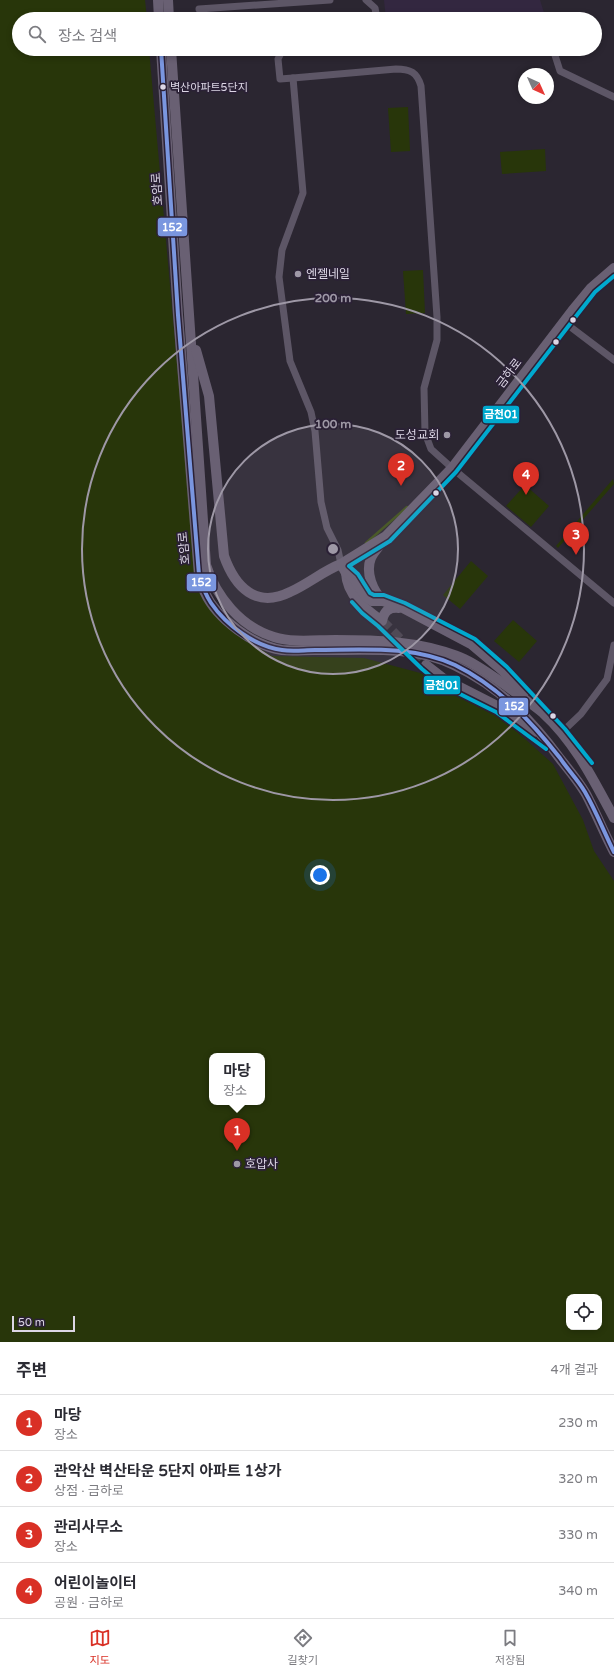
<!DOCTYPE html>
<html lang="ko">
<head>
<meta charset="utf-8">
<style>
	:root { --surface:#fff; --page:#f7f7f7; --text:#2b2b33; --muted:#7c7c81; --line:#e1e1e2; --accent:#d93025 }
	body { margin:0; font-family:"Varela Round","Noto Sans KR",sans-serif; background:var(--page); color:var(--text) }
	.controls { position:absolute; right:12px; bottom:12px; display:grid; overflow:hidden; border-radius:8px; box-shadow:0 2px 6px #0003 }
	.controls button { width:36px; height:36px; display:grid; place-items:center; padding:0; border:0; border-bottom:1px solid var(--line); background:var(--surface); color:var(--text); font:20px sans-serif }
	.compass { position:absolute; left:518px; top:68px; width:36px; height:36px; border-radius:50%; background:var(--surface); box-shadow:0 2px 6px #0003; rotate:135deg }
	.scale { position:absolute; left:12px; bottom:10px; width:63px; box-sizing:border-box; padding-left:4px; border:2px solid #dcd6e5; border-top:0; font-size:11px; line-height:14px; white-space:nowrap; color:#dcd6e5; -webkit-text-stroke:3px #2b2136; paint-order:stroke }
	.you { position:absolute; left:320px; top:875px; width:14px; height:14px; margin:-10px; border:3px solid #fff; border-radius:50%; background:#1a73e8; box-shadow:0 0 0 6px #1a73e833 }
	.badge { display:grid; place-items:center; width:26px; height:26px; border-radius:50%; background:var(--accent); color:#fff; font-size:13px; font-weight:700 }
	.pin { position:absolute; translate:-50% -33px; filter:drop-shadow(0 1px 2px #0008) }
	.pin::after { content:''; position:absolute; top:21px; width:14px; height:12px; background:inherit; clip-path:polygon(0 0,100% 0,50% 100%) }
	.popup { position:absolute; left:209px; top:1053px; width:56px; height:52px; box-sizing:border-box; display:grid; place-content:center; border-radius:8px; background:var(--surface); filter:drop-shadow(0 1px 3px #0005); font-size:13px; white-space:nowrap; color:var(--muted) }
	.popup b { font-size:15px; color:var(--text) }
	.popup::after { content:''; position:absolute; left:50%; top:100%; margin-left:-8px; border:8px solid transparent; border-top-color:var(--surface) }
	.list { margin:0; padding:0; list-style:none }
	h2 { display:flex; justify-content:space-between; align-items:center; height:52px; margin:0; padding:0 16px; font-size:17px }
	h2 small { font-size:13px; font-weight:400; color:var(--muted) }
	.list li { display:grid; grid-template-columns:26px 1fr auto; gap:12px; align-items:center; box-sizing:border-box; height:56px; padding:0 16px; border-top:1px solid var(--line) }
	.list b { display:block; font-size:15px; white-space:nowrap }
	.list p { margin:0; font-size:13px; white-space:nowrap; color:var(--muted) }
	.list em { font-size:13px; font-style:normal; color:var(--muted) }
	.icon { flex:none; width:22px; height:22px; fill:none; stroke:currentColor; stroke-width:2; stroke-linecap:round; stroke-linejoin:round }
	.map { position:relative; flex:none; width:614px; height:1342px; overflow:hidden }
	.search { position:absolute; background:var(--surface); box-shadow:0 2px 6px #0003; left:12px; right:12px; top:12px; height:44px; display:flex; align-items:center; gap:10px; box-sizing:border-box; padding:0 14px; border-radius:22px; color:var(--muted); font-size:15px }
	.sheet { height:276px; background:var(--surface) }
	nav { display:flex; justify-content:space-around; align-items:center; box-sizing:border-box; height:56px; border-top:1px solid var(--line); background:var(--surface); font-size:11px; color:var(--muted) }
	nav a { display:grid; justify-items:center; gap:2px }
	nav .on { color:var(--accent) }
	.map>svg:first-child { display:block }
</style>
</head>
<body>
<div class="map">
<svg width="614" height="1342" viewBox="0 0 614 1342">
	<rect width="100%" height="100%" fill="#2b2631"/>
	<!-- built -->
	<path fill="#332740" d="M384 0H540L546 19H386Z"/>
	<!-- green -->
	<g fill="#28360a" fill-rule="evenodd">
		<path d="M0 0H145L147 19H19V49H149L180 398 200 594 240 637 272 656 364 658 424 674 497 714 553 764 583 820 594 851 614 881V1342H0ZM212 1056H262V1102H212ZM569 1297H599V1327H569Z"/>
		<path d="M408 107 410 151 391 152 388 108Z"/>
		<path d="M545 149 546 171 502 174 500 152Z"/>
		<path d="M423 270 425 313 406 314 403 271Z"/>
		<path d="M613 479 614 484 558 548 556 546Z"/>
		<path d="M525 485 549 506 531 527 506 506Z"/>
		<path d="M471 561 488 576 460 609 443 595Z"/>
		<path d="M513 620 537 641 519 662 494 641Z"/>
	</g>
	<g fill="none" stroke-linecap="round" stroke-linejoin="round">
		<!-- stream -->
		<path stroke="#3f5219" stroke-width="2.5" d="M366 543 407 507"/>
		<!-- secondary-tunnel -->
		<path stroke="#46404c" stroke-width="10" stroke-dasharray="10 5" stroke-linecap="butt" d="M382 621 426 665"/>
		<!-- street -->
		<g stroke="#5d5666" stroke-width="7">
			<path d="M366 0 375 8 377 19"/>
			<path d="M199 9 330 0"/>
			<path d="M283 49 278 59 280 79 293 78"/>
			<path d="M553 49 560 71 614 97"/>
			<path d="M564 322 614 360"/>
			<path d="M341 564 338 550 327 528 321 502 315 431 311 412 290 361 279 277 282 250 303 193 293 78 396 69C410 69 417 72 421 86L437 317V340L424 388 425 433 431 449 452 468 614 603"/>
			<path d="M561 733 581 714 607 679 614 645"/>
		</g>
		<!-- secondary -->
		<g stroke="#696073" stroke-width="10">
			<path d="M158 0 159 19"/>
			<path d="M168 0 169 19"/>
			<path d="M161 49 178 315 199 575C201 581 202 587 205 593 217 619 254 646 282 650 292 651 303 650 313 650 358 651 411 644 454 665 499 686 532 720 561 760 570 771 579 782 586 794 596 813 604 833 614 852"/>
			<path d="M171 49 206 565C216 597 241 627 274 637 293 643 315 640 335 640 377 640 418 641 457 656 474 662 489 674 504 684 517 694 531 703 543 713 575 742 594 781 614 818"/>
			<path d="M196 350 209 396 224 556C235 587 256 609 290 592 308 584 323 571 341 564"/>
			<path d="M346 573C347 595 365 609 382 621 384 611 389 607 399 608"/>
			<path d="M383 601C373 591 365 573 371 558 374 551 381 545 385 538"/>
			<path d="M426 665 444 679 499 707 534 732"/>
			<path d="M524 693 503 671 471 644 403 608 383 601H372L366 597 353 578 346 573 341 564 386 536 452 468 572 311 591 288 614 268"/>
		</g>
		<defs>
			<path id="bus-1" d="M161 49 178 315 199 575C202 585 205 594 211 603 226 625 254 646 282 650 293 652 304 650 315 650 362 650 411 645 455 665 498 686 531 721 560 758 568 770 578 780 585 792 596 811 604 832 614 852"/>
			<g id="bus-2">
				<path d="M352 602 362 613 378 626 422 669 440 684 496 712 546 749"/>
				<path d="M592 763 565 729 507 667 475 639 405 603 384 595H374L370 593 358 574 349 566 390 541 456 472 577 315 595 292 614 276"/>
			</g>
		</defs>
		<!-- bus-1 casing -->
		<use href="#bus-1" stroke="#2b2136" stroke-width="7"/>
		<!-- bus-2 casing -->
		<use href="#bus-2" stroke="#2b2136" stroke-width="7"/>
		<!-- bus-1 -->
		<use href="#bus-1" stroke="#7a96df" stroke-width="4"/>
		<!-- bus-2 -->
		<use href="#bus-2" stroke="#00a9ce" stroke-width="4"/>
	</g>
	<!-- distance rings -->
	<circle cx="333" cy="549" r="125" fill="#9e98a6" fill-opacity=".12"/>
	<g fill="none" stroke="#9e98a6" stroke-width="2">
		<circle cx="333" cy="549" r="125"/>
		<circle cx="333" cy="549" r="251"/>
	</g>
	<!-- markers -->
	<g fill="#dcd6e5" stroke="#2b2136" stroke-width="1.5">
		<circle cx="163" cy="87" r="3.5"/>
		<circle cx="573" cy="320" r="3.5"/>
		<circle cx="556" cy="342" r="3.5"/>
		<circle cx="436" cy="493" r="3.5"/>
		<circle cx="553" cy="716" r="3.5"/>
	</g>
	<g fill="#9e98a6" stroke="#2b2136" stroke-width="1.5">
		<circle cx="298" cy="274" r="4"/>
		<circle cx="447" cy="435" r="4"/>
		<circle cx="237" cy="1164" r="4"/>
	</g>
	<g text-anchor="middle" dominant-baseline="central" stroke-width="3.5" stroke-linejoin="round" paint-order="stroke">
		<!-- bus labels -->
		<g font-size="11" fill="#dcd6e5" stroke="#2b2136" text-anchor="start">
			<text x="170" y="87">벽산아파트5단지</text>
		</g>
		<!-- street labels -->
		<g font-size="12" fill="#dcd6e5" stroke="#2b2136">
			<text transform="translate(157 189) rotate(-94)">호암로</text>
			<text transform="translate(509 373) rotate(-53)">금하로</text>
			<text transform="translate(184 548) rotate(-95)">호암로</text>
		</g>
		<!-- poi labels -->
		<g font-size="12" fill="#dcd6e5" stroke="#2b2136" text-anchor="start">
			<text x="306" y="274">엔젤네일</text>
			<text x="439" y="435" text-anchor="end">도성교회</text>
			<text x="245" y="1164">호압사</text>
		</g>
	</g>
	<circle cx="333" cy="549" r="6" fill="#9e98a6" stroke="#2b2136" stroke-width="2"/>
	<g font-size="12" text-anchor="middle" font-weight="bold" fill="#9e98a6" stroke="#2b2136" stroke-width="3.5" stroke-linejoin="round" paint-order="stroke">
		<text x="333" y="302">200 m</text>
		<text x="333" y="428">100 m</text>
	</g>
	<g stroke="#2b2136" stroke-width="1.5">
		<rect x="157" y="217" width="31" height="20" rx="4" fill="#7a96df"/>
		<rect x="482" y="405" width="38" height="19" rx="4" fill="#00a9ce"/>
		<rect x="186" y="573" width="31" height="19" rx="4" fill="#7a96df"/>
		<rect x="423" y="675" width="38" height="20" rx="4" fill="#00a9ce"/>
		<rect x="498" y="697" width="31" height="19" rx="4" fill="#7a96df"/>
	</g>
	<g font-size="11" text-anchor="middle" font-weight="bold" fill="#fff">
		<text x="172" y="231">152</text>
		<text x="501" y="418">금천01</text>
		<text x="201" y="586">152</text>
		<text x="442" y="689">금천01</text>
		<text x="514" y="710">152</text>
	</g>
</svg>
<div class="controls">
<button><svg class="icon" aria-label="locate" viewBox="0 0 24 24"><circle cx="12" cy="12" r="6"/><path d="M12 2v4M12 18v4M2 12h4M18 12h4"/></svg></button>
</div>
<svg class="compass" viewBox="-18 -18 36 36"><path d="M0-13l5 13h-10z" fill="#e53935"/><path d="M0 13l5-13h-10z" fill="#7c7c81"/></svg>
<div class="scale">50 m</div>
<div class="you"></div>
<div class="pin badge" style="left:237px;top:1151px">1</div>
<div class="popup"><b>마당</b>장소</div>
<div class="pin badge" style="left:401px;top:486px">2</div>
<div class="pin badge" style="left:576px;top:555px">3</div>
<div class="pin badge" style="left:526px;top:495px">4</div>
<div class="search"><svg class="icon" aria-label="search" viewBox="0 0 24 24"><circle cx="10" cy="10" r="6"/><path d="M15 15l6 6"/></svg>장소 검색</div>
</div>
<section class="sheet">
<h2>주변<small>4개 결과</small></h2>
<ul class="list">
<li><span class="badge">1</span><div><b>마당</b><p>장소</p></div><em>230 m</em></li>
<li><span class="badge">2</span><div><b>관악산 벽산타운 5단지 아파트 1상가</b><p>상점 · 금하로</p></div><em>320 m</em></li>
<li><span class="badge">3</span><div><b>관리사무소</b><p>장소</p></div><em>330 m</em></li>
<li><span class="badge">4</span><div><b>어린이놀이터</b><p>공원 · 금하로</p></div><em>340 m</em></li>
</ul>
</section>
<nav>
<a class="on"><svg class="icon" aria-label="map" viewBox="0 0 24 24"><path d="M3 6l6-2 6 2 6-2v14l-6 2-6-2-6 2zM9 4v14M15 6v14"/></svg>지도</a>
<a><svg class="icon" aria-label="directions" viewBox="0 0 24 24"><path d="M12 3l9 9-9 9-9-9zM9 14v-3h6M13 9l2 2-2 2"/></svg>길찾기</a>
<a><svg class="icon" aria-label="saved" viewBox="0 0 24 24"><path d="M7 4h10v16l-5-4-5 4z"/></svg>저장됨</a>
</nav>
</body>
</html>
